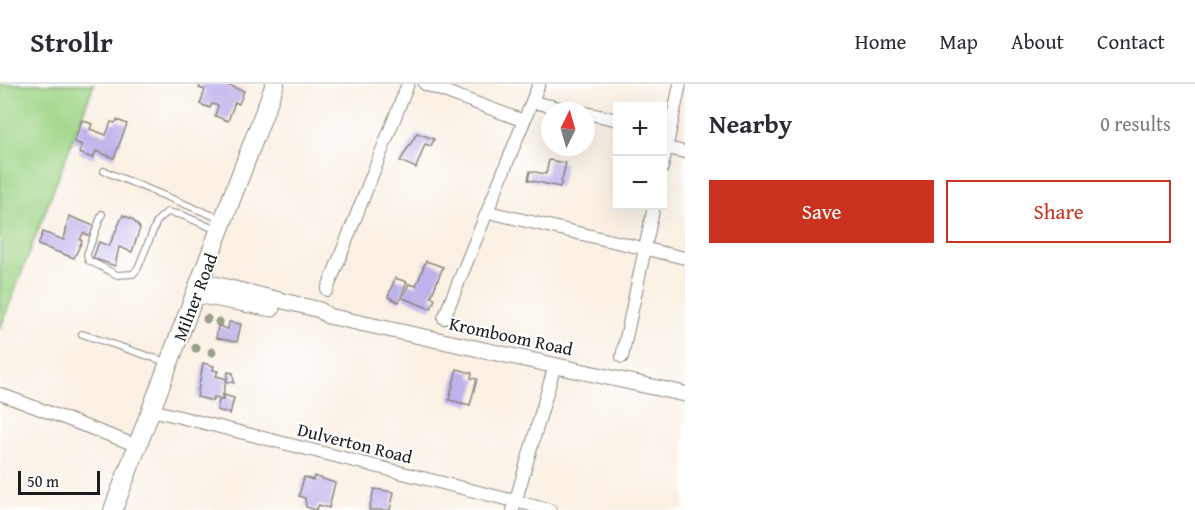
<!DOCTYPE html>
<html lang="en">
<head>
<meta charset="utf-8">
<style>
	:root { --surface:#fff; --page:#f2f2f3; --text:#2b2b33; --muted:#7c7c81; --line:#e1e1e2; --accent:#c8321e }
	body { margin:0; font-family:"Gentium Book Plus",serif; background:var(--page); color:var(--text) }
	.controls { position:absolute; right:18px; top:18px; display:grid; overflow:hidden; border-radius:0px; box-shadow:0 6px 24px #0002 }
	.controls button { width:54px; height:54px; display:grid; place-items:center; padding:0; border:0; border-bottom:2px solid var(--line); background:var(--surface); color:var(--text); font:30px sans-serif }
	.compass { position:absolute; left:541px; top:18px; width:54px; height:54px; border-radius:50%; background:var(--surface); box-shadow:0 6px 24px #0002; rotate:5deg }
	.scale { position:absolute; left:18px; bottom:15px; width:82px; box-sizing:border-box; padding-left:6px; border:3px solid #1c1c1c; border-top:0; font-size:16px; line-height:21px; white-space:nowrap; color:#1c1c1c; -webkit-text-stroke:4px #fff; paint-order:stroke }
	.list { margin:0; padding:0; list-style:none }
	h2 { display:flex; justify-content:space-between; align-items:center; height:78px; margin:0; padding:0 24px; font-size:26px }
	h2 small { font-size:20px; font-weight:400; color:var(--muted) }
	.actions { display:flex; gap:12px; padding:18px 24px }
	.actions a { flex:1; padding:14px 0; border:2px solid var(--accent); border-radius:0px; text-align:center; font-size:21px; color:var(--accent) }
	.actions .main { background:var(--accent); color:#fff }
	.map { position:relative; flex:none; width:685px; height:426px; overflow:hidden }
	header { display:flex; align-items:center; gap:36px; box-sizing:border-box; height:84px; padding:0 30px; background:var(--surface); border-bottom:2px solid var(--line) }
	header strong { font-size:28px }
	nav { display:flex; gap:33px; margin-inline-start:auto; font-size:21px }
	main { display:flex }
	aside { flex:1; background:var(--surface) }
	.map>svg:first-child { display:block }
</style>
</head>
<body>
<header>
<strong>Strollr</strong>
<nav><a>Home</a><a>Map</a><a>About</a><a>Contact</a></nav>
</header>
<main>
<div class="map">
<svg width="685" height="426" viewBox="0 0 685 426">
	<rect width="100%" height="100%" fill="#fff"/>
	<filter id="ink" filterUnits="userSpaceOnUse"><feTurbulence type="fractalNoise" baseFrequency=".0167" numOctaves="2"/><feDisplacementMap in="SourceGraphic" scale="12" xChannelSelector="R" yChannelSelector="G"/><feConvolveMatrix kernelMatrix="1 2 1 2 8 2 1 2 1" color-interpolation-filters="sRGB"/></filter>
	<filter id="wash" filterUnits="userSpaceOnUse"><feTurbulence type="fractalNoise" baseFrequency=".008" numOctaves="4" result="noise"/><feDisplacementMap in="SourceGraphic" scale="24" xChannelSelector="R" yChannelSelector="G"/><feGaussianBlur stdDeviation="1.35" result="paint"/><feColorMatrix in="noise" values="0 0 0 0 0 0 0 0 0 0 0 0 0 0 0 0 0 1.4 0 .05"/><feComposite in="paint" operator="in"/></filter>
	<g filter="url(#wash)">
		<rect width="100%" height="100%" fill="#faf0e3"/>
		<!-- green -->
		<path fill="#9fd586" stroke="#5e7851" stroke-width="1.5" d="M0 0H94L0 245Z"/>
		<g id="blocks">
			<!-- building -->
			<g fill="#bfb1ea">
				<path d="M201 0H225L244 7 239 20 235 18 228 37 215 32 218 22 212 20 210 24 200 20 205 6 199 4Z"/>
				<path d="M82 36 92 40 90 45 106 51 111 38 115 39 117 36 127 40 114 74 96 67 93 74 79 69 82 61 74 58Z"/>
				<path d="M417 49 434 55 431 62 425 60 416 84 400 77Z"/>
				<path d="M549 76 566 79 560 103 528 96 530 87 546 90Z"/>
				<path d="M123 131 132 135 140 144 132 168 119 163 115 182 93 174 99 158 109 162Z"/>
				<path d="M69 132 94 142 90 152 83 149 80 156 82 157 74 174 38 161 43 148 64 156Z"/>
				<path d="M426 177 443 183 431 213 435 215 431 225 403 214 409 200 416 202Z"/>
				<path d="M395 194 407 198 399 218 388 213Z"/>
				<path d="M229 238 241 240 237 258 216 254 218 242 228 245Z"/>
				<path d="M203 279 214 282 213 286 218 287 216 292 227 295 228 288 233 289 234 299 226 297 222 315 214 313 213 317 197 313Z"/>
				<path d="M457 285 472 289 471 294 477 295 470 321 449 316Z"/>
				<path d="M224 311 234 314 230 330 217 326 219 316H223Z"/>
				<path d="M314 392 335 399 329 424 319 421 316 426 306 423 305 414 299 412 304 393 313 396Z"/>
				<path d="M374 405 394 408 390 426H369Z"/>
			</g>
		</g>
	</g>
	<g filter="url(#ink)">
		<use href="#blocks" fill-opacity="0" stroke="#8b8680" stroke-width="1.5"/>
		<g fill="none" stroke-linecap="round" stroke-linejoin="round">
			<defs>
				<g id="service">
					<path d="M104 87 221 135"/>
					<path d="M102 130 87 170 88 176 117 191 133 190 138 184 157 137 167 128 182 131 217 146"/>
					<path d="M82 250 166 278"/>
				</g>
				<g id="minor">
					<path d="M425 0 524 37"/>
					<path d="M532 18 575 27"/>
					<path d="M586 29 618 36"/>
					<path d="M667 64 685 68"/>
					<path d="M662 84 680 0"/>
					<path d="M488 128 685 174"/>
					<path d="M327 206 408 0"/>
					<path d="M444 234 539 0"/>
					<path d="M622 273 654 122"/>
					<path d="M0 310 138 362"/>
					<path d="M152 326 550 426"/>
					<path d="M513 426 555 281"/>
				</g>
				<g id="tertiary">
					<path d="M202 197 320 226 328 232 685 310"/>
					<path d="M196 211 272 225"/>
				</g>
				<path id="secondary" d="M113 426 275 0"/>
			</defs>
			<!-- service casing -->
			<use href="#service" stroke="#8b8680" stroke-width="8"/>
			<!-- minor casing -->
			<use href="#minor" stroke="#8b8680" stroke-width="14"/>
			<!-- tertiary casing -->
			<use href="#tertiary" stroke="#8b8680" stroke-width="17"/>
			<!-- secondary casing -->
			<use href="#secondary" stroke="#8b8680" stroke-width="20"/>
			<!-- service -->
			<use href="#service" stroke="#fff" stroke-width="6"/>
			<!-- minor -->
			<use href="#minor" stroke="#fff" stroke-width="12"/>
			<!-- tertiary -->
			<use href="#tertiary" stroke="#fff" stroke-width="15"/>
			<!-- secondary -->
			<use href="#secondary" stroke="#fff" stroke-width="18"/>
		</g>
		<!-- trees -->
		<g fill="#999f8a">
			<circle cx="207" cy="235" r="4.5"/>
			<circle cx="219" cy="238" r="4.5"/>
			<circle cx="196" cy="264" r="4.5"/>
			<circle cx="212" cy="268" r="4.5"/>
		</g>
	</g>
	<g text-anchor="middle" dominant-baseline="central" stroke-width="4.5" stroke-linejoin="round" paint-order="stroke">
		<!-- street labels -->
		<g font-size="18" fill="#1c1c1c" stroke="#fff">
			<text transform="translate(195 213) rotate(-69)">Milner Road</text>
			<text transform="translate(511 252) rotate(12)">Kromboom Road</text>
			<text transform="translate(355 359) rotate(14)">Dulverton Road</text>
		</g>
	</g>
</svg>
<div class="controls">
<button>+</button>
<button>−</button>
</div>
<svg class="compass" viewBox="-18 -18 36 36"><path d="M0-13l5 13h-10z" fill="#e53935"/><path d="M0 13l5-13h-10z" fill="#7c7c81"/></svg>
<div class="scale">50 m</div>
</div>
<aside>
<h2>Nearby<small>0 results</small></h2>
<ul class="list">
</ul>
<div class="actions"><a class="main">Save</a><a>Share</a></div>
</aside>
</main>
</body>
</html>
